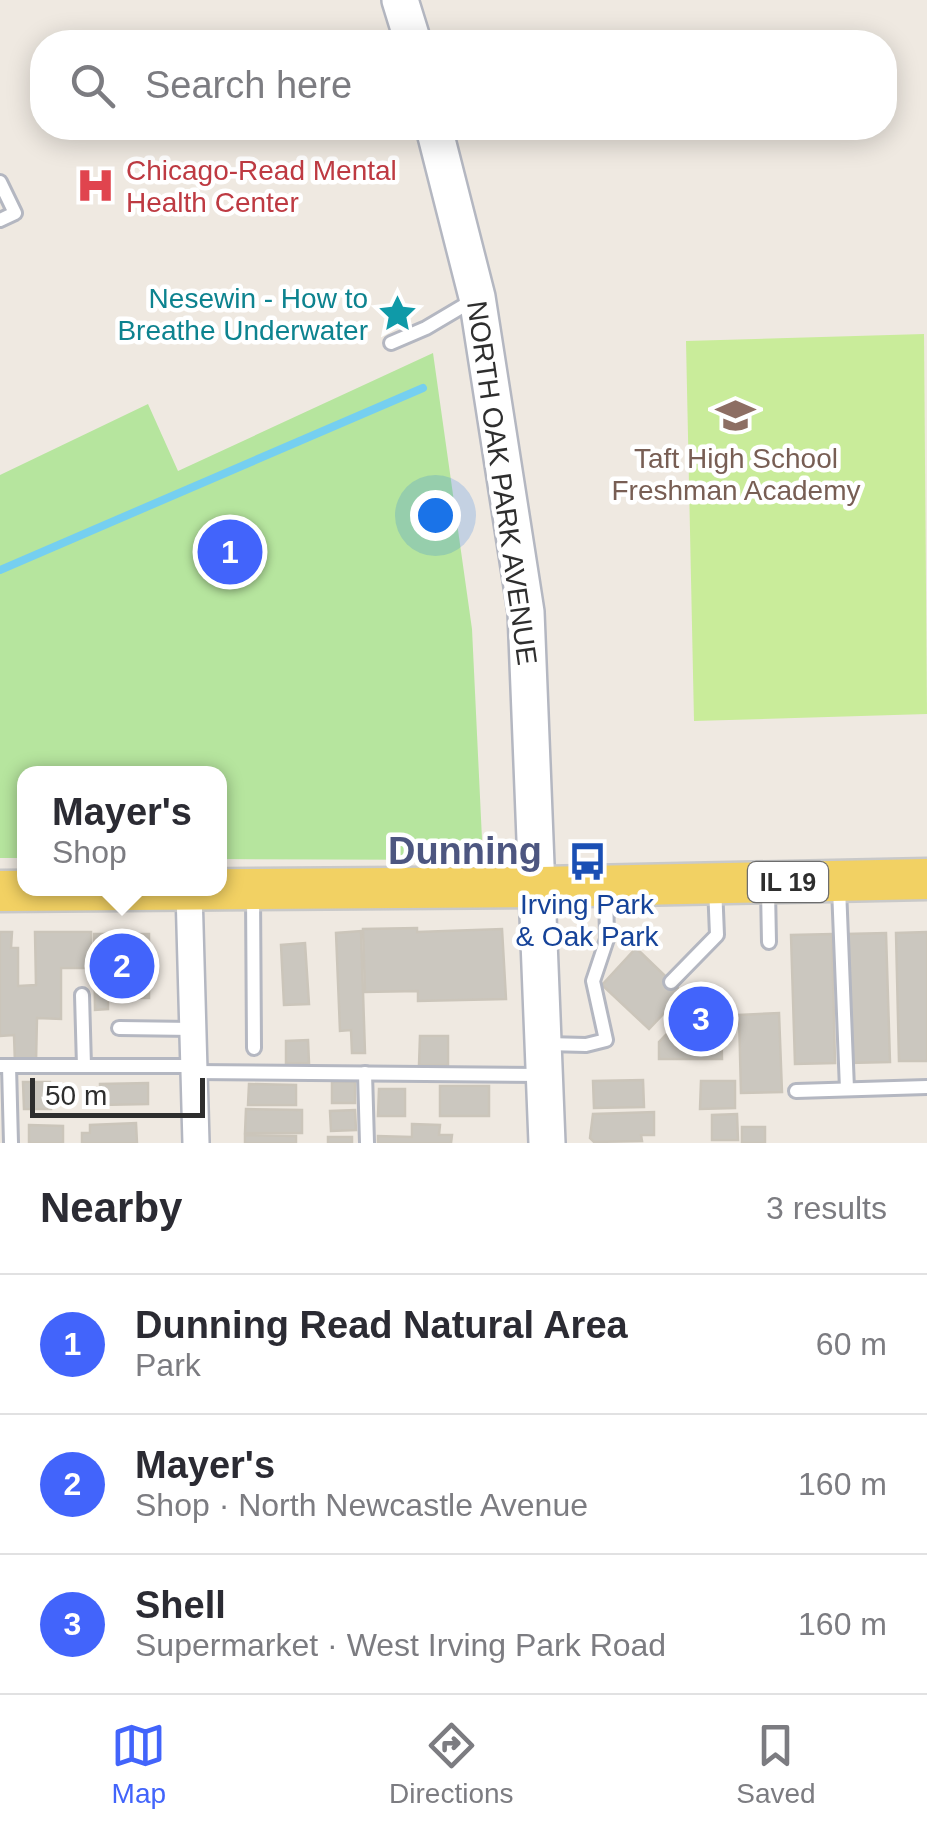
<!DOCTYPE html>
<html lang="en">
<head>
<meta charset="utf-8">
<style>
	:root { --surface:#fff; --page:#f7f7f7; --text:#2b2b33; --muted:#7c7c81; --line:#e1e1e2; --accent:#4264fb }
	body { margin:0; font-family:Arial,sans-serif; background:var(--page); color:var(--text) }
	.scale { position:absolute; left:30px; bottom:25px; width:175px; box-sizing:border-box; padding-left:10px; border:5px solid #2e2e2e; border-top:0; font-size:28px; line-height:35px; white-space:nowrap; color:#2e2e2e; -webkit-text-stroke:8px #fff; paint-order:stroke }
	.you { position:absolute; left:435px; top:515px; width:35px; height:35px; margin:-25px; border:8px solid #fff; border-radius:50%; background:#1a73e8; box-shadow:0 0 0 15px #1a73e833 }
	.badge { display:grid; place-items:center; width:65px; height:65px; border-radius:50%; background:var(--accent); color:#fff; font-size:32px; font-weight:700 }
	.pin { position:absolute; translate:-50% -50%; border:5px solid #fff; box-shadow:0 2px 10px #0006 }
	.popup { position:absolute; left:17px; top:766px; width:210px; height:130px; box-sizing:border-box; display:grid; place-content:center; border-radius:20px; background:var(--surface); filter:drop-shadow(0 2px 8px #0005); font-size:32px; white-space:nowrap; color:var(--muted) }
	.popup b { font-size:38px; color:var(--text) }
	.popup::after { content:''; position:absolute; left:50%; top:100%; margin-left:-20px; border:20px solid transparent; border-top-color:var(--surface) }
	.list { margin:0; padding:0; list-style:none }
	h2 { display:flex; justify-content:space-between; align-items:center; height:130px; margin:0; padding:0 40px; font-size:42px }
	h2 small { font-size:32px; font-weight:400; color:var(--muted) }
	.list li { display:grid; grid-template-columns:65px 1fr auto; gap:30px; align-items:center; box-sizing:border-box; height:140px; padding:0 40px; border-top:2px solid var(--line) }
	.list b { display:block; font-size:38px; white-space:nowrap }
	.list p { margin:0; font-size:32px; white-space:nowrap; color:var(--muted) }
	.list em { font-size:32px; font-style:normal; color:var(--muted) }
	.icon { flex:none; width:55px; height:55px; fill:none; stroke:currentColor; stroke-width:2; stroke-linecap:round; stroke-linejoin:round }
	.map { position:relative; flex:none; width:927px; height:1143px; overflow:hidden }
	.search { position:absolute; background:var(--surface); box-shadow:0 5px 25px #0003; left:30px; right:30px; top:30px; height:110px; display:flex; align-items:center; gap:25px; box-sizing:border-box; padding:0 35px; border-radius:40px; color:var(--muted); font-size:38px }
	.sheet { height:550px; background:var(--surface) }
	nav { display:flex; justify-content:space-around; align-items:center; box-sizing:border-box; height:140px; border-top:2px solid var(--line); background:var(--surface); font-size:28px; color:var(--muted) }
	nav a { display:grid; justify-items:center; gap:5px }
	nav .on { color:var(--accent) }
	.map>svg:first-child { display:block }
</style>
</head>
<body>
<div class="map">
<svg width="927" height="1143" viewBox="0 0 927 1143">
	<rect width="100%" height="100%" fill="#efe9e1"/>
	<!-- green -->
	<path fill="#b6e59e" d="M433 353 472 629 483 860 220 859V774H24V858H0V475L148 404 178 471Z"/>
	<!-- pitch -->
	<path fill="#c9ec9a" d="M924 334 927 714 694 721 686 341Z"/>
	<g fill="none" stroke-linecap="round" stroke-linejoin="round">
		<!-- stream -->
		<path stroke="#75cff0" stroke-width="8" d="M0 570 423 388"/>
	</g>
	<!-- building -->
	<g fill="#cbc7bf" stroke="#cbc5ba" stroke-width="2.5">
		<path d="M417 928V932L502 929 506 999 418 1001V991L365 992 363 929Z"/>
		<path d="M361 931 365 1053H352L351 1030 340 1031 336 933Z"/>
		<path d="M0 932H12L11 948H18V986L36 985 35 932H91V968H61V1019L37 1018 36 1062 15 1063 14 1035 0 1036Z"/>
		<path d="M927 932V1061H899L896 933Z"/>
		<path d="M886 933 890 1062 849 1063 846 934Z"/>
		<path d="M94 934H149V998H108V1009L95 1010Z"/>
		<path d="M832 934 835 1063 795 1064 791 935Z"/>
		<path d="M305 943 309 1004 284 1005 281 945Z"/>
		<path d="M636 948 683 993 649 1029 602 985Z"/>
		<path d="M702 997H721L722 1059H659V1042Z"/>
		<path d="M779 1013 782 1092 741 1093 739 1015Z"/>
		<path d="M420 1036H448V1065H419Z"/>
		<path d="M308 1040 309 1063H286V1041Z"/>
		<path d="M643 1080 644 1107 594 1108 593 1081Z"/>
		<path d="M701 1081H735V1108L700 1109Z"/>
		<path d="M23 1082H50L51 1109H24Z"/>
		<rect x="332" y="1082" width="23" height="21"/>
		<path d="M148 1083V1104L100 1105V1084Z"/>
		<path d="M249 1084 296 1085V1105H248Z"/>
		<rect x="440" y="1086" width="49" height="30"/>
		<path d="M379 1089H405V1116H378Z"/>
		<path d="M246 1109 302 1110V1133H245Z"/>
		<path d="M355 1110 356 1130 331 1131 330 1111Z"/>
		<path d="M654 1112V1135H641L642 1141 594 1142 590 1138 593 1114Z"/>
		<path d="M737 1114 738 1140H712V1115Z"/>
		<path d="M136 1123 137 1143H82V1133H90V1125Z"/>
		<path d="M412 1124 440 1125 439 1135H452L451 1143H378V1136L412 1137Z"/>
		<path d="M29 1125 63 1126V1143H29Z"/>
		<rect x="742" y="1127" width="23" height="16"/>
		<path d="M245 1135 296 1136V1143H245Z"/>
		<rect x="328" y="1137" width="24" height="6"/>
	</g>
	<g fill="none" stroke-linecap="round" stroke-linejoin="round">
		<defs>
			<g id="lane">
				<path d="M0 182 15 213 0 220"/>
				<path d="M391 343 426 328 475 299"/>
				<path d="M839 888 847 1089"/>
				<path d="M768 890 769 942"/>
				<path d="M253 893 254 1048"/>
				<path d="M671 982 717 935 715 886"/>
				<path d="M82 995 84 1066"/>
				<path d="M119 1028 193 1029"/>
				<path d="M547 1044 586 1045 606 1040 593 981 607 939 606 888"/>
				<path d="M0 1066H194"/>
				<path d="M9 1066 11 1143"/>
				<path d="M194 1072 542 1075"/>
				<path d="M365 1073 367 1143"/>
				<path d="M796 1091 927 1087"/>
			</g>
			<path id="street" d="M189 891 196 1143"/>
			<g id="secondary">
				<path d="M400 0 413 42"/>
				<path d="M434 128 477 297 526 612 547 1143"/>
			</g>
			<path id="primary" d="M0 891 540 887 927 879"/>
		</defs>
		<!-- lane casing -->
		<use href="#lane" stroke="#b4b7c1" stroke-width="18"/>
		<!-- street casing -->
		<use href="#street" stroke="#b4b7c1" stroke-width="30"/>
		<!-- secondary casing -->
		<use href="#secondary" stroke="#b4b7c1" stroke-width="40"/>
		<!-- primary casing -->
		<use href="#primary" stroke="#c9c9c9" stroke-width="45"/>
		<!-- lane -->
		<use href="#lane" stroke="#fff" stroke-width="12"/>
		<!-- street -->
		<use href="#street" stroke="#fff" stroke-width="25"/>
		<!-- secondary -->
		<use href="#secondary" stroke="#fff" stroke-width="35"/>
		<!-- primary -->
		<use href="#primary" stroke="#f2d163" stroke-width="40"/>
	</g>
	<!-- icons -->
	<defs>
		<symbol id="hospital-bare" viewBox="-9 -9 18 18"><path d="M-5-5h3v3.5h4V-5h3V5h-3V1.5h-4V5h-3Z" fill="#e0444e" stroke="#fff" stroke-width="2.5" paint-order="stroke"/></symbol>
		<symbol id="sight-bare" viewBox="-9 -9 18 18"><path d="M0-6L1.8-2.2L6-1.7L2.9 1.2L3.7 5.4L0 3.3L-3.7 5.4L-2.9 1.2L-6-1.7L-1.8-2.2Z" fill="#0f9aa8" stroke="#fff" stroke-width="2.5" paint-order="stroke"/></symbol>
		<symbol id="school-bare" viewBox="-9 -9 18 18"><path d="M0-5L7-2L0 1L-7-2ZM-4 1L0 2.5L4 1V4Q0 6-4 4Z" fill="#8d6e63" stroke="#fff" stroke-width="2.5" paint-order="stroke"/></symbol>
		<symbol id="bus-bare" viewBox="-9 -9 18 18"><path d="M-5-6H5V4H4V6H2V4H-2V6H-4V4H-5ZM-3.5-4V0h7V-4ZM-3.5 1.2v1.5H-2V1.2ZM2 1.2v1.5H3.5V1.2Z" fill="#1a4fb4" stroke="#fff" stroke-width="2.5" paint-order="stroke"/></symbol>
	</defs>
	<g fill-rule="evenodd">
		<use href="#hospital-bare" x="68" y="158" width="55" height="55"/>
		<use href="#sight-bare" x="370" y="286" width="55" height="55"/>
		<use href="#school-bare" x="708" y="388" width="55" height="55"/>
		<use href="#bus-bare" x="560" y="834" width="55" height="55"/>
	</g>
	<g text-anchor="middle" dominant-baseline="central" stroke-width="9" stroke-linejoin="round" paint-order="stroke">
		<!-- shield labels -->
		<rect fill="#fff" stroke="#6d6d6d" stroke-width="2.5" x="748" y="862" width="80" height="40" rx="8"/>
		<g font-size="25" font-weight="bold" fill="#2e2e2e">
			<text x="788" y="882">IL 19</text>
		</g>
		<!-- health labels -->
		<g font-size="28" fill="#be3a42" stroke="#fff" text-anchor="start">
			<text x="126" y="170">Chicago-Read Mental<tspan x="126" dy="32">Health Center</tspan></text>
		</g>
		<!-- culture labels -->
		<g font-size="28" fill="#0d838f" stroke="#fff" text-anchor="end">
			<text x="368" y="298">Nesewin - How to<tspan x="368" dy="32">Breathe Underwater</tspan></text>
		</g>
		<!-- education labels -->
		<g font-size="28" fill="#785e54" stroke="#fff">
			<text x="736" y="458">Taft High School<tspan x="736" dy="32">Freshman Academy</tspan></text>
		</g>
		<!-- street labels -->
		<g font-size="28" fill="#2e2e2e" stroke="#fff">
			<text transform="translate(502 483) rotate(82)">NORTH OAK PARK AVENUE</text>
		</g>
		<!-- transit labels -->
		<g font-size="28" fill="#164399" stroke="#fff">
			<text x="587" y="904">Irving Park<tspan x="587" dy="32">&amp; Oak Park</tspan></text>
		</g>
		<!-- district labels -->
		<g font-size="38" font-weight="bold" fill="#4d5680" stroke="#fff">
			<text x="465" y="851">Dunning</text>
		</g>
	</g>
</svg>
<div class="scale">50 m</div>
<div class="you"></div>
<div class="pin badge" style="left:230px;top:552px">1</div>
<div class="pin badge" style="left:122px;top:966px">2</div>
<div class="popup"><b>Mayer's</b>Shop</div>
<div class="pin badge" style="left:701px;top:1019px">3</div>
<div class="search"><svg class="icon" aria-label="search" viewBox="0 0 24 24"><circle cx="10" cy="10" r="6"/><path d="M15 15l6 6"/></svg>Search here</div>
</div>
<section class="sheet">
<h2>Nearby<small>3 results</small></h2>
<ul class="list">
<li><span class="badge">1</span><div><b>Dunning Read Natural Area</b><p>Park</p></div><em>60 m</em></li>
<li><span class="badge">2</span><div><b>Mayer's</b><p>Shop · North Newcastle Avenue</p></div><em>160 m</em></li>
<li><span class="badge">3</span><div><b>Shell</b><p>Supermarket · West Irving Park Road</p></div><em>160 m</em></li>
</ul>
</section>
<nav>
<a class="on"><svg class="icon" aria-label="map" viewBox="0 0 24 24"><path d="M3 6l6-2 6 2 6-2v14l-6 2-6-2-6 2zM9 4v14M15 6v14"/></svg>Map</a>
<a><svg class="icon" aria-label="directions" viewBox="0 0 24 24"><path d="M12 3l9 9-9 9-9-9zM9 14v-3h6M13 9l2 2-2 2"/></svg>Directions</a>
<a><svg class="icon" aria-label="saved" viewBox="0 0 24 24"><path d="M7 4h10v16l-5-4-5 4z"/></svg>Saved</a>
</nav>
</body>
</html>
